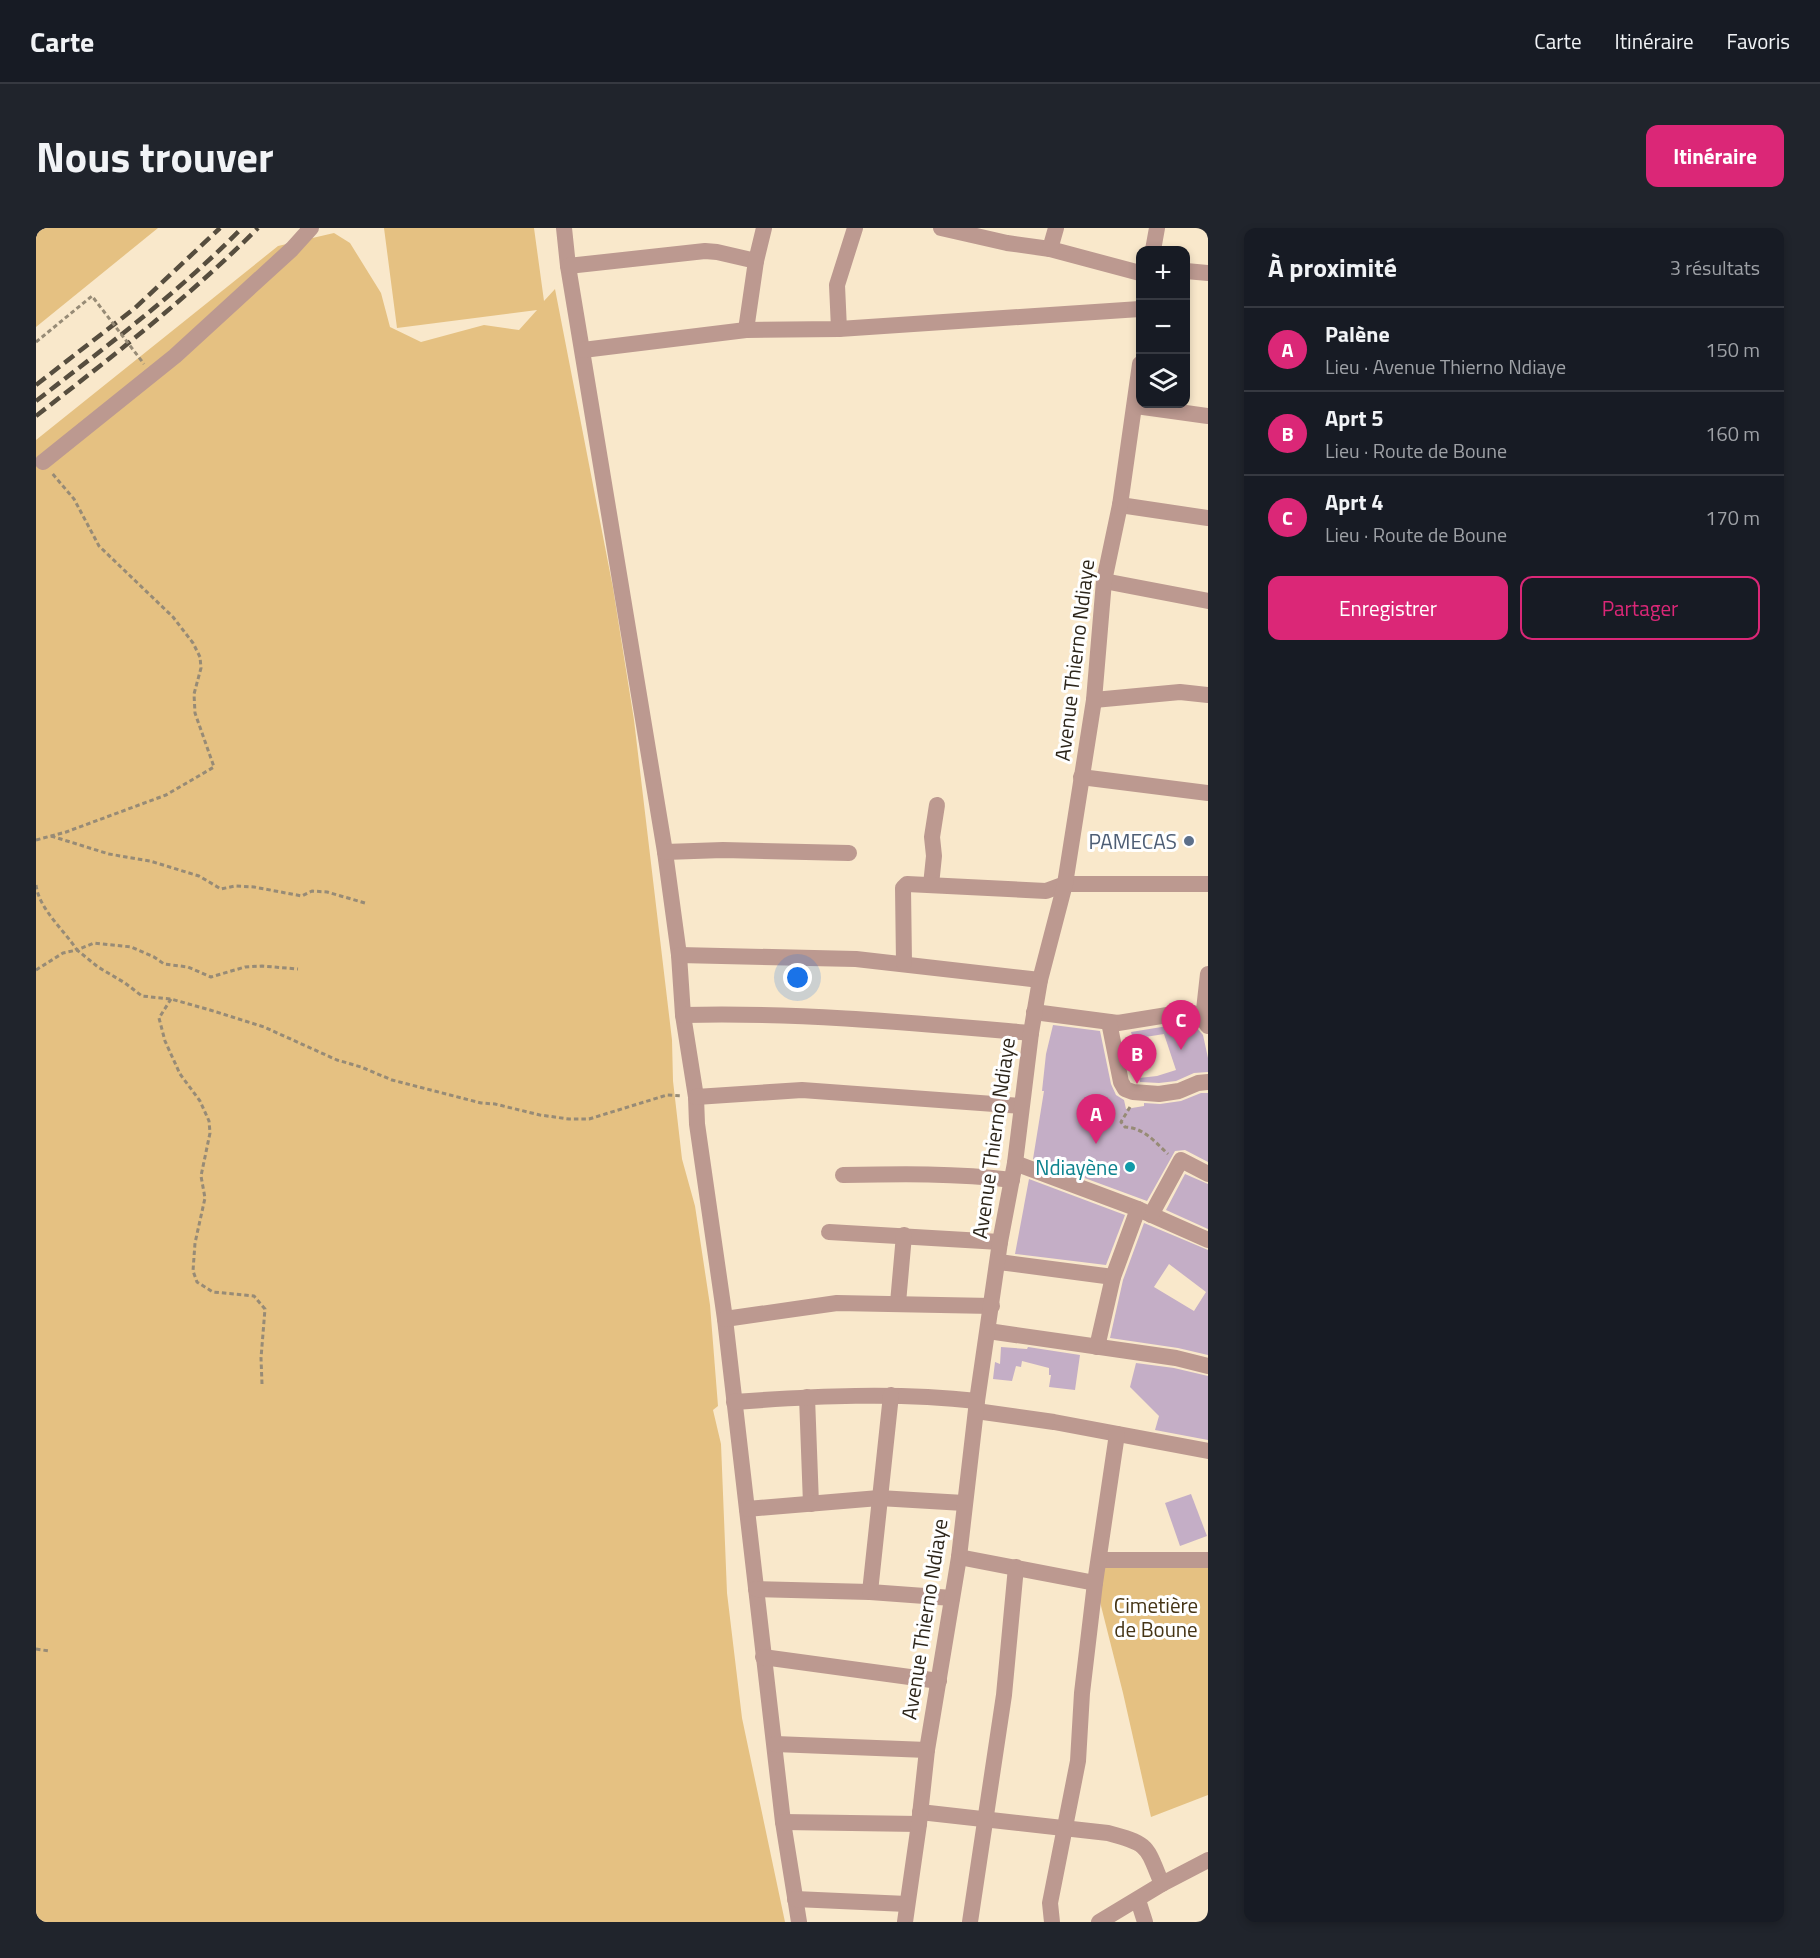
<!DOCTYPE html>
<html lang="fr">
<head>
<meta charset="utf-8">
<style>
	:root { --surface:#171b24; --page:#20242c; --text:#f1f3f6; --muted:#9ea1a6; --line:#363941; --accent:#db2777 }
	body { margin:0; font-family:"Titillium Web",sans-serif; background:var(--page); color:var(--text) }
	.controls { position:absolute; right:18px; top:18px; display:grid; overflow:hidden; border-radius:12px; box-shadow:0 3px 9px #0003 }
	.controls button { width:54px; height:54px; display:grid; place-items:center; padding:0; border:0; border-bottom:2px solid var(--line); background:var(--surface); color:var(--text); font:30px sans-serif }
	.you { position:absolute; left:762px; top:750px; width:21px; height:21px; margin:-15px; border:4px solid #fff; border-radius:50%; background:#1a73e8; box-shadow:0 0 0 9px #1a73e833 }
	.badge { display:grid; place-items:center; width:39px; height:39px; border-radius:50%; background:var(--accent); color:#fff; font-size:20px; font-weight:700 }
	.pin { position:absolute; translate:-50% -50px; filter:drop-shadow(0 2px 3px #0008) }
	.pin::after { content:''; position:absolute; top:32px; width:21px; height:18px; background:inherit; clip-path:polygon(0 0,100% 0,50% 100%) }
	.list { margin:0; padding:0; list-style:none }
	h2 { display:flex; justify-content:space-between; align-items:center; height:78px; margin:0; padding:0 24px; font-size:26px }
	h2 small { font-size:20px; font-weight:400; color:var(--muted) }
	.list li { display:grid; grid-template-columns:39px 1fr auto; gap:18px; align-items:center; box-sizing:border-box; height:84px; padding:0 24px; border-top:2px solid var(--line) }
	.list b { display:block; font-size:22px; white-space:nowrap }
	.list p { margin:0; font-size:20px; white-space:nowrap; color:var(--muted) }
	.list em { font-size:20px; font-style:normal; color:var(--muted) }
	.actions { display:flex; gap:12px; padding:18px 24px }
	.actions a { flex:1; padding:14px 0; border:2px solid var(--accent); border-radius:12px; text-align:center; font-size:21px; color:var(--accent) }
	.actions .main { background:var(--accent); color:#fff }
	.icon { flex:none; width:33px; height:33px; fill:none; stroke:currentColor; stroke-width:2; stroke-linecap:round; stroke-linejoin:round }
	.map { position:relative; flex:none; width:1172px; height:1694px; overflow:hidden; border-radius:12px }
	header { display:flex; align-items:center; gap:36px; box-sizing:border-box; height:84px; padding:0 30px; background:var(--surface); border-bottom:2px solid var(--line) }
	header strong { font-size:28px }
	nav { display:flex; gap:33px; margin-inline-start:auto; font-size:21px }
	.intro { display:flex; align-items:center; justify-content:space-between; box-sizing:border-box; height:144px; padding:0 36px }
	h1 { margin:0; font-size:42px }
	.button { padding:15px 27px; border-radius:12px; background:var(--accent); color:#fff; font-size:21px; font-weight:700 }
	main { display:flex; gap:36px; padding:0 36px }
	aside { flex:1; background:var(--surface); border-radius:12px; box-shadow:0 3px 9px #0003 }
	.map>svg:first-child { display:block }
</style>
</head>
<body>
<header>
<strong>Carte</strong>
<nav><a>Carte</a><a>Itinéraire</a><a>Favoris</a></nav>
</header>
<div class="intro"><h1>Nous trouver</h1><a class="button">Itinéraire</a></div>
<main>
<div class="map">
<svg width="1172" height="1694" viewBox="0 0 1172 1694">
	<rect width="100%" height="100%" fill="#f9e8cb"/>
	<!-- green -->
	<g fill="#e5c182">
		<path d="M0 0H122L0 99Z"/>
		<path d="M348 0H498L508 73 519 61 577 360 598 492 636 812 637 853 646 931 659 978 674 1077 682 1178 677 1182 685 1216 691 1365 706 1490 749 1694H0V212L242 18 298 5 314 15 345 65 354 99 385 114 448 97 483 102 501 82 361 100Z"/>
		<path d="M1069 1337H1172V1567L1115 1589 1087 1465 1063 1370Z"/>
	</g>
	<!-- building -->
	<g fill="#c4aec6" fill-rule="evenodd">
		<path d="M1150 795 1160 799 1167 807 1172 830V844L1158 845 1140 853 1123 855 1104 854 1103 850 1121 848 1140 842 1128 806 1097 811 1095 804Z"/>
		<path d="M1017 797 1064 803 1075 856 1080 867 1088 872 1090 881 1108 878V875L1124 876 1145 873 1165 865H1172V934L1149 922 1139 923 1111 973 997 931 1008 863H1006L1010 826Z"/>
		<path d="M1149 946 1172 956V1001L1130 982Z"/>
		<path d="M993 951 1089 987 1070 1037 979 1026Z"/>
		<path d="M1108 995 1172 1022V1127L1142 1120 1074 1110 1087 1052ZM1133 1036 1170 1064 1158 1083 1118 1059Z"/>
		<path d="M965 1119 991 1121 992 1119 1044 1127 1039 1162 1013 1159 1015 1147H1013V1140L986 1133 985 1139 980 1138 976 1153 957 1151 959 1134 964 1136Z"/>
		<path d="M1100 1135 1138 1140 1172 1148V1212L1119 1202 1123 1188 1094 1159Z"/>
		<path d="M1155 1266 1171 1308 1144 1318 1129 1275Z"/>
	</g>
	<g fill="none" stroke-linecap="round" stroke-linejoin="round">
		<!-- path -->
		<g stroke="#978b76" stroke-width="3" stroke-dasharray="4.5 3" stroke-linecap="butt">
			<path d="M15 608 73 626 114 633 163 648 185 661 199 658 218 659 266 668 276 663 291 664 329 675"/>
			<path d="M0 612 30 604 130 567 178 539 159 485 158 466 165 440 164 429 157 415 137 389 63 318 38 271 15 244"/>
			<path d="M0 657C3 681 28 702 41 722L58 715 95 719 118 729 128 736 152 739 175 749 209 739 226 738 262 741"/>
			<path d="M0 742 27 725 41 722 62 739 89 755 106 768 135 771 174 782 228 799 301 832 325 839 356 852 445 875 459 876 504 887 533 891H553L631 867 646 868"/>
			<path d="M135 771 123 790 129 813 144 846 164 873 173 893 174 905 165 948 169 970 159 1015 157 1043 161 1054 177 1064 218 1068 229 1081 225 1130 226 1156"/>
			<path d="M1094 879 1085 894 1089 899C1108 900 1118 913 1132 926"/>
			<path d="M0 1421 13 1423"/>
		</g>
		<!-- minor -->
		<g stroke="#bc9990" stroke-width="16">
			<path d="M528 0 532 38 629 624 643 727 647 787 660 869 661 896 689 1091 747 1594 763 1694"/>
			<path d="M905 0 971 15 1014 21 1104 45"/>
			<path d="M1014 21 1020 0"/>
			<path d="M1117 22 1121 0"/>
			<path d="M532 38 669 23 681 24 720 33"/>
			<path d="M1150 43 1172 45"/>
			<path d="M803 101 801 57 819 0"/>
			<path d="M710 102 720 33 728 0"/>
			<path d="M547 122 710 102 803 101 1104 81"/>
			<path d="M1100 178 1172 188"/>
			<path d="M7 234 139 128 256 21 275 0"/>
			<path d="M1084 277 1172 290"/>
			<path d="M1068 353 1172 373"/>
			<path d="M1058 472 1144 464 1172 467"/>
			<path d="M1045 549 1172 565"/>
			<path d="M629 624 687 622 813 625"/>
			<path d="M895 657 898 628 896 609 901 577"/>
			<path d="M643 727 820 731 1004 752"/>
			<path d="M868 735 867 660 871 656 1010 663 1029 656H1172"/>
			<path d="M998 784 1082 795 1150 784 1157 785 1167 791"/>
			<path d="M647 787C763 784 879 795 995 805"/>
			<path d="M1073 794 1085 854 1089 861 1097 864 1123 866 1143 863 1162 855 1172 854"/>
			<path d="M660 869 766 862 985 878"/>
			<path d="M979 935 1102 981 1172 1012"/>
			<path d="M807 947C864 946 920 945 976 952"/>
			<path d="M1115 987 1145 932 1172 946"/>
			<path d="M793 1004 964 1014"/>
			<path d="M963 1034 1077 1049"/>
			<path d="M862 1075 868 1007"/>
			<path d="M689 1091 801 1075 956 1078"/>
			<path d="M952 1103 1140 1130 1172 1138"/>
			<path d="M1061 1119 1077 1049 1102 981"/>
			<path d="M771 1169 775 1276"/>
			<path d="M698 1174C779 1168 860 1164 941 1173"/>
			<path d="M940 1183 1018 1194 1172 1223"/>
			<path d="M711 1281 843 1270 928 1275"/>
			<path d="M923 1329 1059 1355"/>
			<path d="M1063 1332H1172"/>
			<path d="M720 1361 834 1364 916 1370"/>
			<path d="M834 1364 855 1167"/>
			<path d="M727 1429 903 1453"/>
			<path d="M739 1516 891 1522"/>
			<path d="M884 1584 1072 1605C1114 1616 1110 1618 1126 1656"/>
			<path d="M747 1594 883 1596"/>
			<path d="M759 1671 871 1676"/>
			<path d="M1102 1672 1109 1694"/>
			<path d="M869 1694 883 1596 891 1522 923 1329 941 1173 964 1014 979 935 995 805 1004 752 1029 656 1058 472 1068 353 1084 277 1104 136"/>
			<path d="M934 1694 968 1467 980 1339"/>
			<path d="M1016 1694 1014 1675 1042 1533 1046 1465 1059 1355 1081 1206"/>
			<path d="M1063 1694 1126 1656 1172 1632"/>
		</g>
		<!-- tertiary -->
		<path stroke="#bc9990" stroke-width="16" d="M1172 746 1167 791 1172 798"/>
		<!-- rail -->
		<g stroke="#564d3e" stroke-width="4.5" stroke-dasharray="12 6" stroke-linecap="butt">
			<path d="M0 157 99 80 184 0"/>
			<path d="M0 173C71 118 143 64 206 0"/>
			<path d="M0 188C77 128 153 69 222 0"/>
		</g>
		<!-- path-bridge -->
		<path stroke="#978b76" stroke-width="3" stroke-dasharray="4.5 3" stroke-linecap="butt" d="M0 114 56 68 108 136"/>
	</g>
	<!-- markers -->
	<circle fill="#5c6f8a" stroke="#fff" stroke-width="2" cx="1153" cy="613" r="6"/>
	<circle fill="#0f9aa8" stroke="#fff" stroke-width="2" cx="1094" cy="939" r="6"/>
	<g text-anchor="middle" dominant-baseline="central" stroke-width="6" stroke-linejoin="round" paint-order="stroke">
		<!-- street labels -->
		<g font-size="21" fill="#2c251a" stroke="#fff">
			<text transform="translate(1038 432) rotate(-83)">Avenue Thierno Ndiaye</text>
			<text transform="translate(957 910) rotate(-82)">Avenue Thierno Ndiaye</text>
			<text transform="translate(888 1391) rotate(-81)">Avenue Thierno Ndiaye</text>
		</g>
		<!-- service labels -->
		<g font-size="21" fill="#4e5e75" stroke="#fff" text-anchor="end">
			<text x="1141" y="613">PAMECAS</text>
		</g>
		<!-- culture labels -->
		<g font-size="21" fill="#0d838f" stroke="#fff" text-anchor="end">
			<text x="1082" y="939">Ndiayène</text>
		</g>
		<!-- park labels -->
		<g font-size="21" fill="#453415" stroke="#fff">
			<text x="1120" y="1377">Cimetière<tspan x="1120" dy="24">de Boune</tspan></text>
		</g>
	</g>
</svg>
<div class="controls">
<button>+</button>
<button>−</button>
<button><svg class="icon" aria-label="layers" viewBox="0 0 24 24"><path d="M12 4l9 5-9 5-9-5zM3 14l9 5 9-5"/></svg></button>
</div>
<div class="you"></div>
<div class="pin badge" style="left:1060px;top:916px">A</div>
<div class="pin badge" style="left:1101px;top:856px">B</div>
<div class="pin badge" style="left:1145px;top:822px">C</div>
</div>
<aside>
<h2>À proximité<small>3 résultats</small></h2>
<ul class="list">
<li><span class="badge">A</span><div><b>Palène</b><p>Lieu · Avenue Thierno Ndiaye</p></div><em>150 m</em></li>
<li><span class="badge">B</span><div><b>Aprt 5</b><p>Lieu · Route de Boune</p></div><em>160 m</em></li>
<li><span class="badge">C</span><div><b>Aprt 4</b><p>Lieu · Route de Boune</p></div><em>170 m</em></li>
</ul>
<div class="actions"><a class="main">Enregistrer</a><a>Partager</a></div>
</aside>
</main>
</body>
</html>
